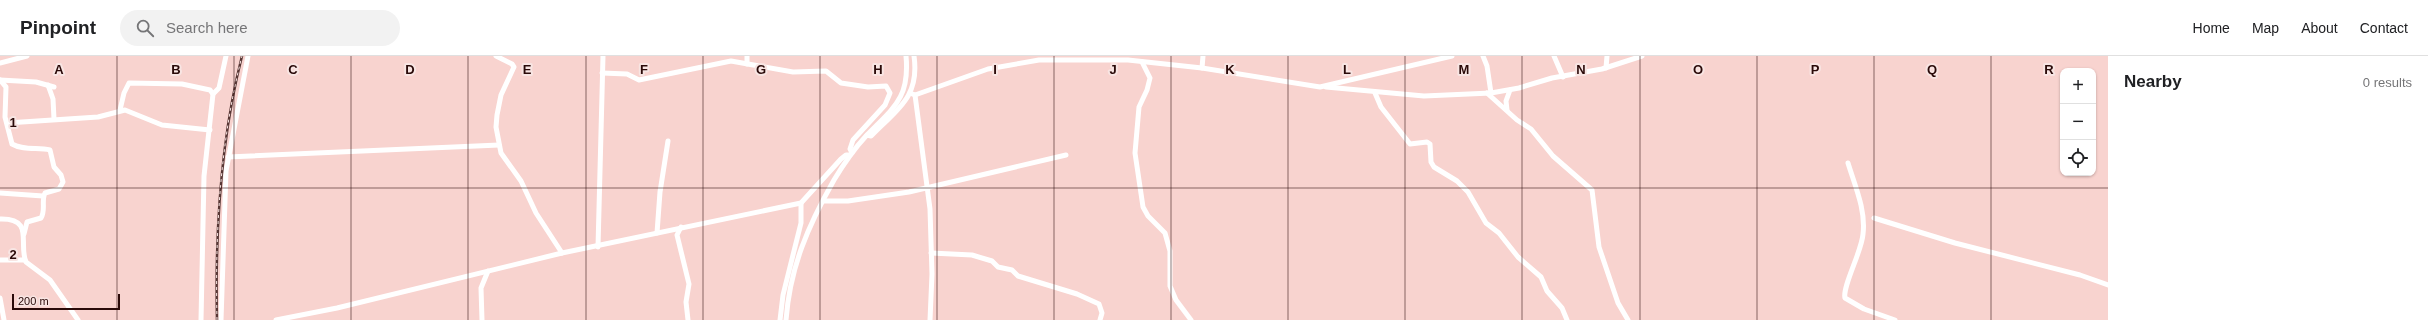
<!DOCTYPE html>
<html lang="en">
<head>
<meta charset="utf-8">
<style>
	:root { --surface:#fff; --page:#f2f2f2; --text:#202124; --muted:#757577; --line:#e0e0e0 }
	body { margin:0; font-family:Helvetica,sans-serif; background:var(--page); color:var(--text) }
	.controls { position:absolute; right:12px; top:12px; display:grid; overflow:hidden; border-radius:8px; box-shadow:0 1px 3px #0004 }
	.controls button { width:36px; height:36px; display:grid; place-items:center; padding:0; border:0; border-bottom:1px solid var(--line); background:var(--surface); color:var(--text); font:20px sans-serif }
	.scale { position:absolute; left:12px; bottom:10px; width:108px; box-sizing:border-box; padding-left:4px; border:2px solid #2a0a09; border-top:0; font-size:11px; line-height:14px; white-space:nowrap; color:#2a0a09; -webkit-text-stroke:3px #f8e5e3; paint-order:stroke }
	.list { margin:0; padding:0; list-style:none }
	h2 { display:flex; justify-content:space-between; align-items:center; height:52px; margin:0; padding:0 16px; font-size:17px }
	h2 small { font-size:13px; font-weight:400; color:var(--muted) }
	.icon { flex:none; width:22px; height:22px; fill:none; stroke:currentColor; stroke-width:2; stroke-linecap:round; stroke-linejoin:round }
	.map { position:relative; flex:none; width:2108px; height:264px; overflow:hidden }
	header { display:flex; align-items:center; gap:24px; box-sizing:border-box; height:56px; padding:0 20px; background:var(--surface); border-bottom:1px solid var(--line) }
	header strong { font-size:19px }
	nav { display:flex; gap:22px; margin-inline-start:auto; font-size:14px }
	.search { width:280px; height:36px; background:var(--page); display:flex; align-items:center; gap:10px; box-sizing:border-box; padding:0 14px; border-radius:22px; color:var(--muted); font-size:15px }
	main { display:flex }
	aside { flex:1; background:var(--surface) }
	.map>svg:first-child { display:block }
</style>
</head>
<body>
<header>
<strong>Pinpoint</strong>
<div class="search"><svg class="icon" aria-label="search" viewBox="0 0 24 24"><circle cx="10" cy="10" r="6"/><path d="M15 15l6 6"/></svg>Search here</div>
<nav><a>Home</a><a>Map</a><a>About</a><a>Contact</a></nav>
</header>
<main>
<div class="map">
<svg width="2108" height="264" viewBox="0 0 2108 264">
	<rect width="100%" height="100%" fill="#f8d3cf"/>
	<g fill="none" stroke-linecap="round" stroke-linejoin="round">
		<!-- minor -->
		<g stroke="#fff" stroke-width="5">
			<path d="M496 0 512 8 514 11 501 39 497 59 496 71 501 97 521 125 536 157 562 197"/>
			<path d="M747 0V8"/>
			<path d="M1483 0 1487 10 1491 37"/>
			<path d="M1554 0 1563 21"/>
			<path d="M1142 6 1150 22 1147 34 1139 51 1135 97 1143 151 1148 160 1165 177 1170 195V230L1176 244 1191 264"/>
			<path d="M0 7 27 0"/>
			<path d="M1202 12 1203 0"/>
			<path d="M1606 12 1607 0"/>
			<path d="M602 17 627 18 639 24 731 5 793 16 826 15 841 27 868 31 886 30 890 37 885 49 853 84 850 93 852 97"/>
			<path d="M0 24 6 31 5 61 12 88C24 95 38 91 50 94L54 111 61 119 63 126 59 133 45 137C41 145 46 154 41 162L27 166 24 178"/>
			<path d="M0 24 36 26 54 31"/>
			<path d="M48 29 53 43 54 63"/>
			<path d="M1326 31 1424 40 1491 37 1519 32 1552 22 1602 13 1642 0"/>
			<path d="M910 37 915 39 988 13 1039 4H1128L1202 12 1320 31 1452 0"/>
			<path d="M1375 37 1381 51 1410 88 1427 86 1430 88 1431 106 1434 111 1457 125 1468 136 1486 167 1499 177 1518 201 1541 221 1547 235 1562 252 1567 264"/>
			<path d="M1487 37 1517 64 1531 73 1553 100 1592 134 1599 191 1618 247 1628 264"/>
			<path d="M213 38 219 32 226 0"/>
			<path d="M915 39 930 153 932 218 930 264"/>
			<path d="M120 54 124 37 129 27 182 28 210 34 213 38 204 120 201 264"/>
			<path d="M1507 54 1506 45 1510 34"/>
			<path d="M7 67 98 61 125 54 162 69 210 74"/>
			<path d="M867 79 871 80C896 54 920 42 914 0"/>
			<path d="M228 101 499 89"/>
			<path d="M1848 107C1855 130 1866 154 1863 178 1862 195 1842 231 1845 242L1864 253 1895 264"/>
			<path d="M0 137 43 140"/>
			<path d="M824 145H848L909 136 1066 99"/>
			<path d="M1874 162 1955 187 2080 219 2108 229"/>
			<path d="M0 163C35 162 18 188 26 206L50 224 78 264"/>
			<path d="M681 171 677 179 689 228 686 246 688 264"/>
			<path d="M657 177 660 136 668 85"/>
			<path d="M598 191 603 0"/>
			<path d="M931 197 972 199 992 205 998 211 1012 214 1018 220 1077 238 1099 248 1102 257 1100 264"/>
			<path d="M0 204H25"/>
			<path d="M0 242 4 264"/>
			<path d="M221 264 226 115 248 0"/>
			<path d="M276 264 337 252 562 197 801 147 841 103 846 99H850"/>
			<path d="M482 264 481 232 488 215"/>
			<path d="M780 264 783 239 801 167V147"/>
			<path d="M786 264C790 211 808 170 834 124 843 109 854 93 866 80 893 52 910 43 906 0"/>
		</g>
		<defs>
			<path id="rail" d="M217 264C215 175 220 86 242 0"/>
		</defs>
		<!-- rail casing -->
		<use href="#rail" stroke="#573634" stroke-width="2.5"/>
		<!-- rail -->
		<use href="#rail" stroke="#f8e5e3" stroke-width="1" stroke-dasharray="3" stroke-linecap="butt"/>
	</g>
	<!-- grid -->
	<path fill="none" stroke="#2a0a09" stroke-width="1" stroke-opacity="0.55" d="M117 0V264M234 0V264M351 0V264M468 0V264M586 0V264M703 0V264M820 0V264M937 0V264M1054 0V264M1171 0V264M1288 0V264M1405 0V264M1522 0V264M1640 0V264M1757 0V264M1874 0V264M1991 0V264M0 132H2108"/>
	<g font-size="13" text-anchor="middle" font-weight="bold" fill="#2a0a09" stroke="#f8e5e3" stroke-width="4" stroke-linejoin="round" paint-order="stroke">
		<text x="59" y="18">A</text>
		<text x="176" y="18">B</text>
		<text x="293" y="18">C</text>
		<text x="410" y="18">D</text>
		<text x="527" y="18">E</text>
		<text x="644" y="18">F</text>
		<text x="761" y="18">G</text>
		<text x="878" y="18">H</text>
		<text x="995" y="18">I</text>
		<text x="1113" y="18">J</text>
		<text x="1230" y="18">K</text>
		<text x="1347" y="18">L</text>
		<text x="1464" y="18">M</text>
		<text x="1581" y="18">N</text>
		<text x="1698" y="18">O</text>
		<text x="1815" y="18">P</text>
		<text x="1932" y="18">Q</text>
		<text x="2049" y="18">R</text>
		<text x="13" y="71">1</text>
		<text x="13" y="203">2</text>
	</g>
</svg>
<div class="controls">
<button>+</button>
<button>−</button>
<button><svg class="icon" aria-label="locate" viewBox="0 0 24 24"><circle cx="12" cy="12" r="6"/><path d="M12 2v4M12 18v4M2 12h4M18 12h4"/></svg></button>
</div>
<div class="scale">200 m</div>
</div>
<aside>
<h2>Nearby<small>0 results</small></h2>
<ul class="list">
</ul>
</aside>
</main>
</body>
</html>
